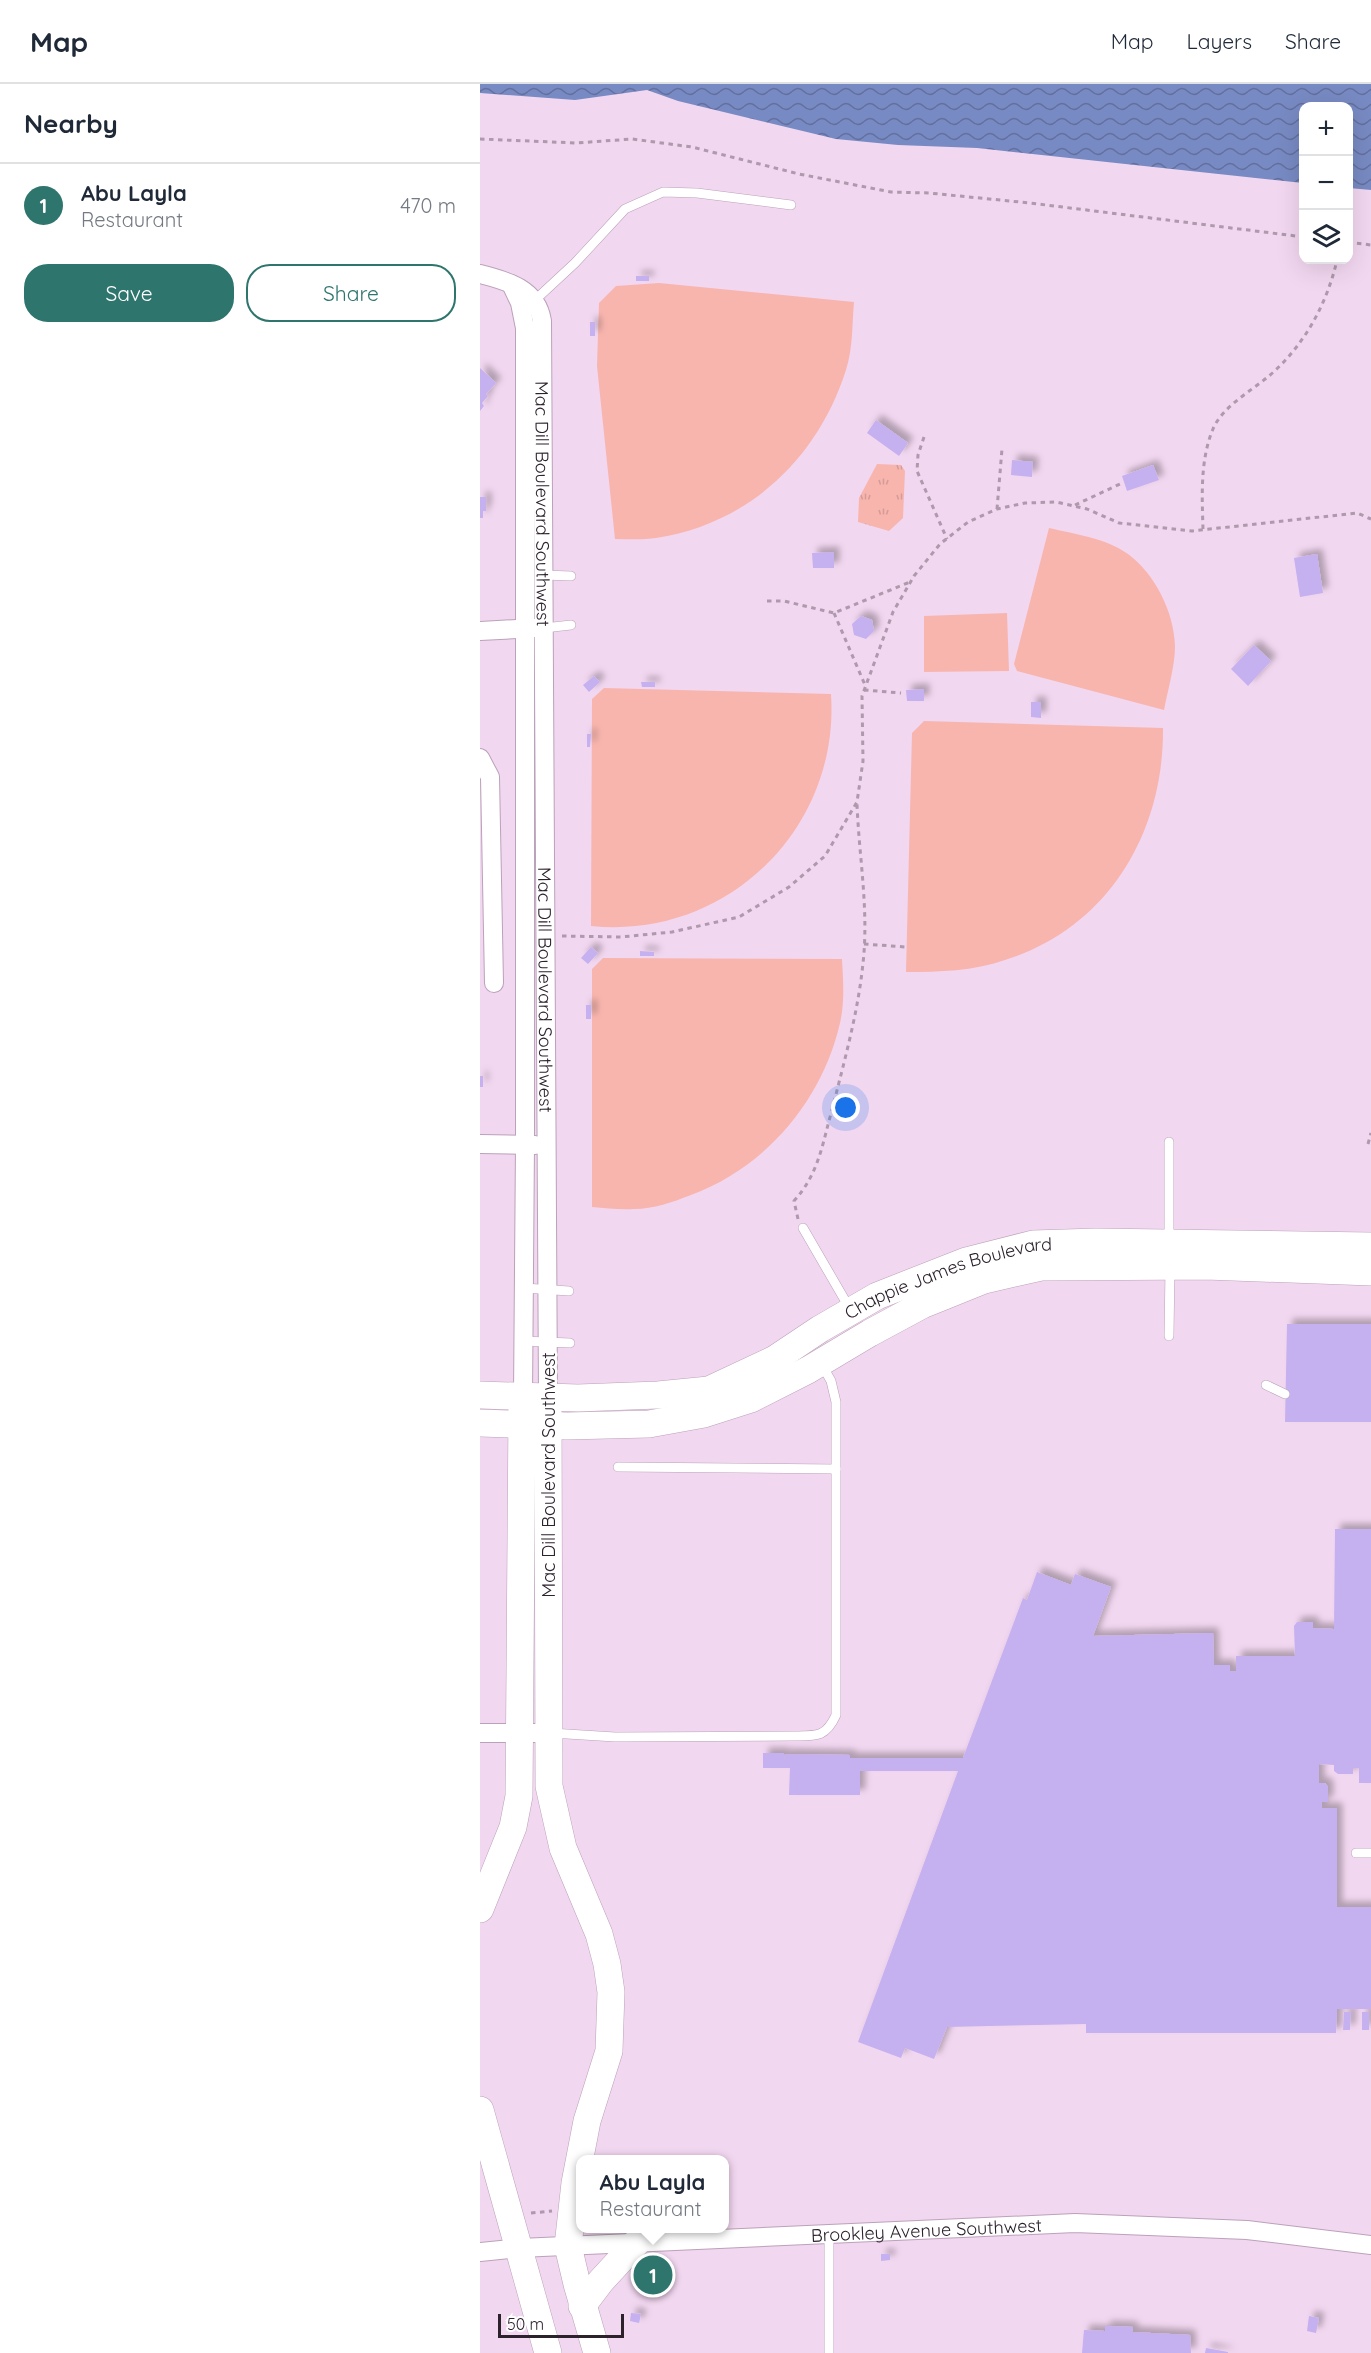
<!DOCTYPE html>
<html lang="en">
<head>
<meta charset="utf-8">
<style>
	:root { --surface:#fff; --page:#f6f6f7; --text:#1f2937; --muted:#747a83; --line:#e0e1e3; --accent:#2e756d }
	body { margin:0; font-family:Quicksand,sans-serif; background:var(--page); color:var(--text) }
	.controls { position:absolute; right:18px; top:18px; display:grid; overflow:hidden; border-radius:12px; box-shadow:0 6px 24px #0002 }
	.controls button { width:54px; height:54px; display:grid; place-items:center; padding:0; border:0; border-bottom:2px solid var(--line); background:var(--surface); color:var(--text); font:30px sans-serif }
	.scale { position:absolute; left:18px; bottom:15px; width:126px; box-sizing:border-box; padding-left:6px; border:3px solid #2c222c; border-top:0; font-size:16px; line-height:21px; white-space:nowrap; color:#2c222c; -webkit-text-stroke:4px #fff; paint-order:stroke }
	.you { position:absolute; left:366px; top:1024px; width:21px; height:21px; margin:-15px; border:4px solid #fff; border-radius:50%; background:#1a73e8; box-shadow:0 0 0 9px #1a73e833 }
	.badge { display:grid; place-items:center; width:39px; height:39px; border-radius:50%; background:var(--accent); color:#fff; font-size:20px; font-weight:700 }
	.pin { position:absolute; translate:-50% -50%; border:3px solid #fff; box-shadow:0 2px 6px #0006 }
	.popup { position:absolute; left:96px; top:2071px; width:153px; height:78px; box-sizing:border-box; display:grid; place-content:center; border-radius:12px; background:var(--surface); filter:drop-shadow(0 2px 4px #0005); font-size:20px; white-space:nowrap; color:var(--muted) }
	.popup b { font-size:22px; color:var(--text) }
	.popup::after { content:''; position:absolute; left:50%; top:100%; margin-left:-12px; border:12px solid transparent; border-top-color:var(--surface) }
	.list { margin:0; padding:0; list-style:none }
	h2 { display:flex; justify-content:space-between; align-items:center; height:78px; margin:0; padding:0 24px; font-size:26px }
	h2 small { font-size:20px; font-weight:400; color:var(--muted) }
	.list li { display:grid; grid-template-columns:39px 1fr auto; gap:18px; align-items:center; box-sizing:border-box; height:84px; padding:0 24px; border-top:2px solid var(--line) }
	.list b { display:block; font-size:22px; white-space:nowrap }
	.list p { margin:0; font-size:20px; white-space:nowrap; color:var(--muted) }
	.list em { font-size:20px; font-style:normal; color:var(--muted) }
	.actions { display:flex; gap:12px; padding:18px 24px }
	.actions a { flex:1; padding:14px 0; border:2px solid var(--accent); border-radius:24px; text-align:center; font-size:21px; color:var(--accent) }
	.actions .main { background:var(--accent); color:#fff }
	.icon { flex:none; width:33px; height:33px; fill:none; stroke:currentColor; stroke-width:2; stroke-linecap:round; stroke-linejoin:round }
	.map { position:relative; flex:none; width:891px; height:2269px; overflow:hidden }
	header { display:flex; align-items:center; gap:36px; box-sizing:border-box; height:84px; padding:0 30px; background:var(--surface); border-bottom:2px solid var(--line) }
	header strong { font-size:28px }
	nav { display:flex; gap:33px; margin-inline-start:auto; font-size:21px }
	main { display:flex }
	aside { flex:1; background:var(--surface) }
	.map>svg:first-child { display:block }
</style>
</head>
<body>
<header>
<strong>Map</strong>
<nav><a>Map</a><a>Layers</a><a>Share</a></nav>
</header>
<main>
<aside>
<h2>Nearby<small></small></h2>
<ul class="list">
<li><span class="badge">1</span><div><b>Abu Layla</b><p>Restaurant</p></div><em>470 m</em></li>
</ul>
<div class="actions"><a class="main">Save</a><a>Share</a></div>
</aside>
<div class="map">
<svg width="891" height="2269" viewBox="0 0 891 2269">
	<defs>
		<pattern id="park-tufts" width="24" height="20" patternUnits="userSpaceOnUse" patternTransform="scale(1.5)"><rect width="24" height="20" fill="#f8b5ae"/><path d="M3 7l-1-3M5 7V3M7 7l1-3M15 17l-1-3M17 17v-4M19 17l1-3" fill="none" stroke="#d59b96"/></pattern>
		<pattern id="water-waves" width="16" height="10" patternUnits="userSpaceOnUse" patternTransform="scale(1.5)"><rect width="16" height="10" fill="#788ac3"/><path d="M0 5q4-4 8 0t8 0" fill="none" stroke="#63709f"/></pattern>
		<filter id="shadow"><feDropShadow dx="5.5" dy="-5.5" stdDeviation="3" flood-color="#0004"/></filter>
	</defs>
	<rect width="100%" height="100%" fill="#f2d7f0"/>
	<!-- park -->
	<path fill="url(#park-tufts)" d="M397 380 421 381 425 387 423 434 409 447 378 438 379 414Z"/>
	<!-- garden -->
	<g fill="#f8b5ae">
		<path d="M179 199 374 218C372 241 373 264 366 286 338 374 269 440 176 454 163 456 148 455 135 455L117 282 119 219 136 202Z"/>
		<path d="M569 444C594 450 626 454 648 470 675 490 694 528 695 562 695 582 688 605 684 626L537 587 534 580Z"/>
		<path d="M527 529 529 587 444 588V532Z"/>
		<path d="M124 604 351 610C360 745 246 856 111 842L112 615Z"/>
		<path d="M444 637 683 644C684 749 628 844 525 876 493 887 460 888 426 888L432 649Z"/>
		<path d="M123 874 362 875C363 895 365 918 360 939 342 1017 286 1083 211 1111 193 1118 173 1125 154 1125 140 1126 126 1124 112 1123V885Z"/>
	</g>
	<!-- water -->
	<path fill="url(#water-waves)" d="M0 0H891V106L869 104 868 22H824L823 99 497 64 418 61 356 55 198 17 167 6 95 16 0 9Z"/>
	<!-- building -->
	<g fill="#c5b1ef" filter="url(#shadow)">
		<rect x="156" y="192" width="13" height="5"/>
		<rect x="110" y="238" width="5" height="14"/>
		<path d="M0 284 16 299 6 310 8 312 2 319 4 322 0 327Z"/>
		<path d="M396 336 428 359 419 372 387 349Z"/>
		<path d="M532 376 553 378 552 393 531 391Z"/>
		<path d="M673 381 679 396 647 407 642 392Z"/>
		<path d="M0 413H6V427H3V434H0Z"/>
		<path d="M354 468V484H333L332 469Z"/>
		<path d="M837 470 843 509 820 513 814 474Z"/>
		<path d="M381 532 392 536 394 547 386 555 374 551 372 540Z"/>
		<path d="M774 561 791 577 768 602 751 585Z"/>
		<path d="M114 592 120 598 109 608 103 601Z"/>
		<path d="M161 598H175V603H162Z"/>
		<path d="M444 605V617H427L426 606Z"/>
		<path d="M551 618H561V634L551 633Z"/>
		<path d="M107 650H111L110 663H107Z"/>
		<path d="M111 863 118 869 108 880 101 874Z"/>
		<path d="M160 867 174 868V872H160Z"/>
		<rect x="106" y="921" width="5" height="14"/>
		<rect x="0" y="992" width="3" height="11"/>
		<path d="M807 1240H891V1338H805Z"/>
		<path d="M855 1445H891V1699H879V1684H873V1690H858L854 1687V1681L839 1680V1699H845L848 1703V1718H842V1724H857V1823H891V1925H857L856 1949H606V1940L467 1943 454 1975 425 1964 421 1974 378 1958 478 1687H380V1711H309L310 1684H283V1669H304V1677L305 1670 370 1671V1674H483L543 1514 547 1516 557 1488 591 1501 595 1490 631 1503 613 1552 733 1549 734 1581H750V1587H756V1572H815L814 1542 817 1538H833V1544L854 1545Z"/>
		<path d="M864 1928H871L870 1946H863Z"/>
		<rect x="882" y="1928" width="7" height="18"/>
		<path d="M401 2170H410V2176L401 2177Z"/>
		<path d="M151 2229 161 2230 159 2239 150 2237Z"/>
		<path d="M829 2232 839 2234 836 2249 827 2247Z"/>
		<path d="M625 2242 653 2243 652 2248 710 2251 711 2269H602L604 2246 625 2247Z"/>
		<path d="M726 2264 748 2268V2269H725Z"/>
	</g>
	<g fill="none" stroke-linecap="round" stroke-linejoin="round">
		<defs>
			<g id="lane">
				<path d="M54 217 95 179 145 125 183 108 217 109 311 121"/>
				<path d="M64 491 91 492"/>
				<path d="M64 544 91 541"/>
				<path d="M689 1058V1158"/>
				<path d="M323 1144 370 1225"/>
				<path d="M44 1204 89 1207"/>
				<path d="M689 1252 690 1184"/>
				<path d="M43 1257 90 1259"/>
				<path d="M786 1301 805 1310"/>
				<path d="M138 1383 356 1385"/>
				<path d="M71 1649 135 1653 315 1652C337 1652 346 1653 356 1631V1318L351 1297 342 1281"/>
				<path d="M876 1769H891"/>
				<path d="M349 2149V2269"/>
			</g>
			<g id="street">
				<path id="s1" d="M0 190C28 197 57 205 62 237L68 1312"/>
				<path d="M31 200 40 219 45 244V1060L43 1312"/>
				<path d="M0 547 55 544"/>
				<path d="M0 674 10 693 14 899"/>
				<path d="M0 1060 55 1061"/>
				<path d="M0 1649H68"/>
				<path id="s2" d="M0 2168 40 2164 595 2139 767 2146 891 2161"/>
			</g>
			<g id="secondary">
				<path id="s3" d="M0 1311 98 1314 178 1311 229 1306 295 1275 340 1245 397 1212 486 1177 553 1160 616 1158 891 1162"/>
				<path d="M68 1312 69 1702 83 1764 119 1850 127 1880 131 1908 129 1967 107 2037 95 2099 88 2162 97 2200 117 2269"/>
				<path d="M0 1339 87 1342 169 1340 224 1330 271 1315 328 1286 390 1249 442 1221 504 1196 561 1183 726 1182 891 1188"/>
				<path d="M0 1825 33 1743 39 1712 42 1325"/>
				<path d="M0 2026 68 2269"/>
				<path d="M102 2222 121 2197 157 2158"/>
			</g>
		</defs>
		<!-- lane casing -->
		<use href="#lane" stroke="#bba1b9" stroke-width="10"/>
		<!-- street casing -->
		<use href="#street" stroke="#bba1b9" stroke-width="20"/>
		<!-- secondary casing -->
		<use href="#secondary" stroke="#bba1b9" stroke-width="28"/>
		<!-- path -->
		<g stroke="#ae99ad" stroke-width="3" stroke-dasharray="4.5 4.5" stroke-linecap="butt">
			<path d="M0 55 96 59 152 55 212 63 319 90 411 108 449 109 550 119 824 153"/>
			<path d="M868 158 891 161"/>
			<path d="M444 353 438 371 437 387 467 455"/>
			<path d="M595 421 640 400"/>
			<path d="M517 425 522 365"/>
			<path d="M723 445C722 412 720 376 733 345 742 323 771 307 789 292 824 262 847 220 857 176"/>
			<path d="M287 517H304L354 529 430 498"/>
			<path d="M354 529 385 601"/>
			<path d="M384 606 421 609"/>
			<path d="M82 852 141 853 192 848 259 833 309 803 345 772 377 718 383 677 382 612 413 528 434 492 460 460 488 438 517 425 545 419 576 418 607 425 639 439 712 447 877 429 891 435"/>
			<path d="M384 860 426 863"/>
			<path d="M888 1060 891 1049"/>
			<path d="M318 1135 314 1117C339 1089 342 1061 352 1026 364 978 378 929 383 879 389 826 379 773 377 720"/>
			<path d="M51 2129 72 2127"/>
		</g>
		<!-- lane -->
		<use href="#lane" stroke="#fff" stroke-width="9"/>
		<!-- street -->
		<use href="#street" stroke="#fff" stroke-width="18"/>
		<!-- secondary -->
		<use href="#secondary" stroke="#fff" stroke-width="27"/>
	</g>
	<g text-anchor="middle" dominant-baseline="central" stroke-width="5" stroke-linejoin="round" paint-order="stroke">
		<!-- street labels -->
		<g font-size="18" fill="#2c222c" stroke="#fff">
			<text stroke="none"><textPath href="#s1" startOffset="266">Mac Dill Boulevard Southwest</textPath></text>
			<text stroke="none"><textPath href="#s1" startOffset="752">Mac Dill Boulevard Southwest</textPath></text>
			<text stroke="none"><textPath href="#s3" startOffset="496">Chappie James Boulevard</textPath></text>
			<text transform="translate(68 1391) rotate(-90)">Mac Dill Boulevard Southwest</text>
			<text stroke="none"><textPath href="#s2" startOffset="447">Brookley Avenue Southwest</textPath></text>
		</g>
	</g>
</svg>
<div class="controls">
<button>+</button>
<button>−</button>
<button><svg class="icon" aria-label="layers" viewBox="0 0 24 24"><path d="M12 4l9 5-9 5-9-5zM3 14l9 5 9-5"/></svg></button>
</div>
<div class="scale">50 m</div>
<div class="you"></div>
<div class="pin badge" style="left:173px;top:2191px">1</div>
<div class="popup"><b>Abu Layla</b>Restaurant</div>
</div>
</main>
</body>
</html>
